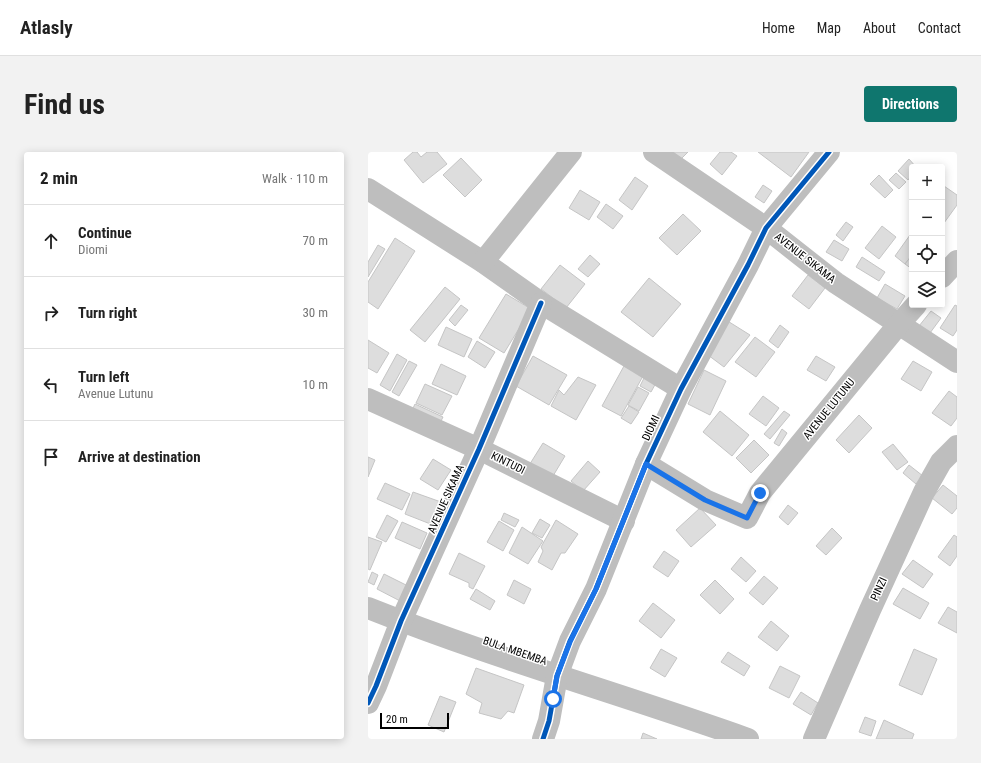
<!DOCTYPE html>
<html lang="en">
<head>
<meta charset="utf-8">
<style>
	:root { --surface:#fff; --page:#f2f2f2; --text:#222; --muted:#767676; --line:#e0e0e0; --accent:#0f766e }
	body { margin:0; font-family:"Roboto Condensed",sans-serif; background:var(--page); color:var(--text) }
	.controls { position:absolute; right:12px; top:12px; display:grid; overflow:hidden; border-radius:4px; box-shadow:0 2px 10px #0003 }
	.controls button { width:36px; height:36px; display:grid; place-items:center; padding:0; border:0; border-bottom:1px solid var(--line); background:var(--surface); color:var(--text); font:20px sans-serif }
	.scale { position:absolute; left:12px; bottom:10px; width:69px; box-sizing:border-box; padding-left:4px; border:2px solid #000; border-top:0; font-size:11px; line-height:14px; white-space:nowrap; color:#000; -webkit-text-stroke:3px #fff; paint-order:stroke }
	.stop { position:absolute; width:12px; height:12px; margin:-9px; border:3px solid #1a73e8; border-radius:50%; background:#fff }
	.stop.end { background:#1a73e8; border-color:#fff; box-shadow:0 1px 4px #0008 }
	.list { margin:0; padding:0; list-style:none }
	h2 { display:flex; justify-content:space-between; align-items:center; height:52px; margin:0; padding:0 16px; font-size:17px }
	h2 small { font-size:13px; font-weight:400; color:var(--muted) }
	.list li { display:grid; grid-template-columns:26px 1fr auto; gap:12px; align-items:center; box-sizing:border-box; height:72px; padding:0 16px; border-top:1px solid var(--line) }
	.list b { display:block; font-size:15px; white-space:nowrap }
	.list p { margin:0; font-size:13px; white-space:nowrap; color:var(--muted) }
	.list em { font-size:13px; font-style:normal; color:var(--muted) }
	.icon { flex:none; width:22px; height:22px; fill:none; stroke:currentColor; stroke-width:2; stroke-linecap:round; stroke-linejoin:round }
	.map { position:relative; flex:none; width:589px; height:587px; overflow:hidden; border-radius:4px }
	header { display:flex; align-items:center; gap:24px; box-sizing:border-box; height:56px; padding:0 20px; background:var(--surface); border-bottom:1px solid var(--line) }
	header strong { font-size:19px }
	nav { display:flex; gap:22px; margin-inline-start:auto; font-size:14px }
	.intro { display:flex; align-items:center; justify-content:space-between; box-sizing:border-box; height:96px; padding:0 24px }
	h1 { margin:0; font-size:28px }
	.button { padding:10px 18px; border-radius:4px; background:var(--accent); color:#fff; font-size:14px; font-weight:700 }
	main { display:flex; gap:24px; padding:0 24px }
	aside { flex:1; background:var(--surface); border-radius:4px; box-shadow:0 2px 10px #0003 }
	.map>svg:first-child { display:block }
</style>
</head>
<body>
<header>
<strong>Atlasly</strong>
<nav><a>Home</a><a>Map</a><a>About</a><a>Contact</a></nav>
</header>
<div class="intro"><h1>Find us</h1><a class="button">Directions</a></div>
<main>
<aside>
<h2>2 min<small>Walk · 110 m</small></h2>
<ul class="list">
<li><svg class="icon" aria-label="ahead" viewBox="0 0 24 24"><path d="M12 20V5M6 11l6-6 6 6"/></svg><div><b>Continue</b><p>Diomi</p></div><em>70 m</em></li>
<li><svg class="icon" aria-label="right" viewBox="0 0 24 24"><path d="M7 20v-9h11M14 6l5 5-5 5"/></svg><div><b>Turn right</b></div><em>30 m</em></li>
<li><svg class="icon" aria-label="left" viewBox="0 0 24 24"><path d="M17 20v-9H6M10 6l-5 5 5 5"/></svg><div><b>Turn left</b><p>Avenue Lutunu</p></div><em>10 m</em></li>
<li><svg class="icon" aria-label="arrive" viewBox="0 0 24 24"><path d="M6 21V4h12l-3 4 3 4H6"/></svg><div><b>Arrive at destination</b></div></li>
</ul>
</aside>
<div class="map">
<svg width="589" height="587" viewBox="0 0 589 587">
	<rect width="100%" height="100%" fill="#fff"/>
	<!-- building -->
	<g fill="#ddd" stroke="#c5c5c5">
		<path d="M45 0H49L53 5 59 0H69L79 12 55 31 36 8Z"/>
		<path d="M299 0H320L310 10Z"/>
		<path d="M352 0H363L369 4 354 23 342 12Z"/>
		<path d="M390 0H441L423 25Z"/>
		<path d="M93 6 114 28 97 45 75 23Z"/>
		<path d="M541 7 548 15H544V23L540 28 530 19Z"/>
		<path d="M528 21 538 30 531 37 521 28Z"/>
		<path d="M511 23 525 38 517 46 502 32Z"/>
		<path d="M267 25 280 34 264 58 251 48Z"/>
		<path d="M395 33 404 39 396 51 387 45Z"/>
		<path d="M576 34 589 43V53L576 71 574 70V37Z"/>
		<path d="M212 38 232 50 221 68 201 56Z"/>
		<path d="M238 52 255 64 245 77 229 65Z"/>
		<path d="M315 62 333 79 309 103 291 86Z"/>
		<path d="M478 70 485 75 475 89 468 83Z"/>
		<path d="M514 74 528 85 511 107 497 96Z"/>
		<path d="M542 83 544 85V103L537 112 527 104Z"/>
		<path d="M27 86 47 99 10 157 0 150V130Z"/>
		<path d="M466 88 481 97 474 109 458 100Z"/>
		<path d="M10 93 17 97 0 125V110Z"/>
		<path d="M222 103 232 112 220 125 210 117Z"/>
		<path d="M544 103V117L537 112Z"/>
		<path d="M494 105 517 120 511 129 488 115Z"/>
		<path d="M192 113 217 132 198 156 173 137Z"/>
		<path d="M440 123 457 136 441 157 424 144Z"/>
		<path d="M281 126 313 152 285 185 253 160Z"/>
		<path d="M517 132 537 144 529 157 509 146Z"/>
		<path d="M77 135 92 147 57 190 42 178Z"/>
		<path d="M138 142 163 157 136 201 111 186Z"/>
		<path d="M93 153 100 158 87 174 81 168Z"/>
		<path d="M587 153 589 154V178L585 184 572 176Z"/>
		<path d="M563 159 573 166 562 181 551 174Z"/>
		<path d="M358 168 382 183 356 215 340 203Z"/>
		<path d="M412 173 421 180 410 196 401 189Z"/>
		<path d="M78 175 104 187 96 205 70 193Z"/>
		<path d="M387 185 407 200 388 225 367 210Z"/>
		<path d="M0 188 21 201 9 221 0 216Z"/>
		<path d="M109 189 127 200 117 216 100 205Z"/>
		<path d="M29 202 39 208 22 239 12 233Z"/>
		<path d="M165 204 199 223 181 253 148 234Z"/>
		<path d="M448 204 467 215 458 229 439 218Z"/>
		<path d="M41 209 49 213 31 244 24 240Z"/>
		<path d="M545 209 564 220 553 239 533 227Z"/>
		<path d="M73 212 98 224 89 243 64 232Z"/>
		<path d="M256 214 275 224 253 264 234 254Z"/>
		<path d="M336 218 358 229 342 263 320 252Z"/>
		<path d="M278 222 289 229 283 240 272 234Z"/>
		<path d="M210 225 228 233 208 268 183 254 191 238 196 243Z"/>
		<path d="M57 232 84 244 74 263 48 251Z"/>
		<path d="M270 235 281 241 271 259 260 253Z"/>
		<path d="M581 239 589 245V266L583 274 564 261Z"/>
		<path d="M395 244 411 256 398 274 381 262Z"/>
		<path d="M47 252 75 265 69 277 41 265Z"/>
		<path d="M261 254 271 260 263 272 253 266Z"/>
		<path d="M352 259 381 283 364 304 335 280Z"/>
		<path d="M416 259 422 263 402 287 396 282Z"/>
		<path d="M491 263 504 276 481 301 468 288Z"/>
		<path d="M414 277 419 281 411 294 406 291Z"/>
		<path d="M386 288 401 303 383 321 368 306Z"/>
		<path d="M175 291 197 304 182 329 160 315Z"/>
		<path d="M525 292 540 310 529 318 514 300Z"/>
		<path d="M0 305 7 308 0 325Z"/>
		<path d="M65 307 83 318 70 338 52 327Z"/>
		<path d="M220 309 232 320 215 339 203 329Z"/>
		<path d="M541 313 555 324 548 332 535 321Z"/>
		<path d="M17 331 42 342 34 358 9 347Z"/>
		<path d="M575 333 589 344V356L584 362 564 346Z"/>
		<path d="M45 340 73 350 65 373 37 362Z"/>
		<path d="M420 353 430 361 420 373 411 365Z"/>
		<path d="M332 356 348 373 323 395 308 378Z"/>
		<path d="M136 361 151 368 147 375 133 368Z"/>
		<path d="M19 363 30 369 18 390 8 385Z"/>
		<path d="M172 367 182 373 174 386 164 381Z"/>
		<path d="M188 368 210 382 197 401H193L184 418 170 410 175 399 173 395Z"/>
		<path d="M131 369 146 378 135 399 119 390Z"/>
		<path d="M34 370 59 381 52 397 27 386Z"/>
		<path d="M154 375 175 389 160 412 141 401Z"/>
		<path d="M464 376 474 386 458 403 448 394Z"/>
		<path d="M586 383 589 385V404L582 414 570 405Z"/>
		<path d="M0 385 14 390 2 418 0 417Z"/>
		<path d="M296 399 311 409 300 425 285 415Z"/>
		<path d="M91 401 117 414 105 437 101 435V431L81 422Z"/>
		<path d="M373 405 388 419 378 430 363 417Z"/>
		<path d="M545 408 565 422 555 436 534 422Z"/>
		<path d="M4 420 10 423 6 433 0 430Z"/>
		<path d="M16 422 42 435 34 450 9 437Z"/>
		<path d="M396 424 410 436 395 453 381 441Z"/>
		<path d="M146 428 163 437 156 452 139 443Z"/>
		<path d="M347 428 366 447 352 462 332 443Z"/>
		<path d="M535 436 561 451 552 467 525 452Z"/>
		<path d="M108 437 127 449 122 458 102 447Z"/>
		<path d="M285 451 307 468 293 486 271 469Z"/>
		<path d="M580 455 589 460V481L570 471Z"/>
		<path d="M403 469 421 484 409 499 390 485Z"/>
		<path d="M293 497 309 506 297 525 282 516Z"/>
		<path d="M546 497 569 507 554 543 531 533Z"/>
		<path d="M360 500 382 514 376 524 353 510Z"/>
		<path d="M412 514 432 524 421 546 401 536Z"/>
		<path d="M108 516 156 533 146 561 140 559 133 567 111 561 114 551 98 542Z"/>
		<path d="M433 540 450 551 443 563 425 552Z"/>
		<path d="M72 544 88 550 76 580 60 573Z"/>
		<path d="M497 565 508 569 503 584 491 580Z"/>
		<path d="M516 568 546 582 544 587H508Z"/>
		<path d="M275 581 289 587H273Z"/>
	</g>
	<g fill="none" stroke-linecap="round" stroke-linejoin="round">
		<!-- minor -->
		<g stroke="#bebebe" stroke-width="22">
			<path d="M286 0 398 76 468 131 589 210"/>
			<path d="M0 37 115 110 173 151 313 237"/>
			<path d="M115 110 203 0"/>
			<path d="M574 125 589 109"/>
			<path d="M0 247 111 297 256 369"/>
			<path d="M278 312 337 348 379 366 392 341 530 173 548 153"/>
			<path d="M0 456C125 506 254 542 380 587"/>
			<path d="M0 551 8 534 33 469 111 297 173 151"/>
			<path d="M175 587 181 569 189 524 202 489 228 437 278 312 313 237 380 113 398 76 461 0"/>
			<path d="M446 587 502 458 556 340 573 310 589 294"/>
		</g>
		<defs>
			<g id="cycleway">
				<path d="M0 551 8 534 33 469 111 297 173 151"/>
				<path d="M175 587 181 569 189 524 202 489 228 437 278 312 313 237 380 113 398 76 461 0"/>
			</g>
		</defs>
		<!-- cycleway casing -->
		<use href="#cycleway" stroke="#fff" stroke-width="8"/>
		<!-- cycleway -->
		<use href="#cycleway" stroke="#0057b8" stroke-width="5"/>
	</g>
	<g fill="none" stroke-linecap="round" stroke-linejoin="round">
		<!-- route -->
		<path stroke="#1a73e8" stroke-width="5" d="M185 547 189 524 202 490 228 437 278 312 337 348 379 366 392 341"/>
	</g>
	<g text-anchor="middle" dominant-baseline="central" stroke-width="3" stroke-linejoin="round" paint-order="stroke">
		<!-- street labels -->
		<g font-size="11" fill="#000" stroke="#fff">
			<text transform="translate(437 106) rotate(38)">AVENUE SIKAMA</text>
			<text transform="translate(461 257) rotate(-51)">AVENUE LUTUNU</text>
			<text transform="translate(283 276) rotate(-65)">DIOMI</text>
			<text transform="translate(140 311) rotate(26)">KINTUDI</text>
			<text transform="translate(78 347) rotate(-66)">AVENUE SIKAMA</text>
			<text transform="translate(511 437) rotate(-65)">PINZI</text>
			<text transform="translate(147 499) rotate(19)">BULA MBEMBA</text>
		</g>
	</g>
</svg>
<div class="controls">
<button>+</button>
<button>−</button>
<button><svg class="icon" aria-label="locate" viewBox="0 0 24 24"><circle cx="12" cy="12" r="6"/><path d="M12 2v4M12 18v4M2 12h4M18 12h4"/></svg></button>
<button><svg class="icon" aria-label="layers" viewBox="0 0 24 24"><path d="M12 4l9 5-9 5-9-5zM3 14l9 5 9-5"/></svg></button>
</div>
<div class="scale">20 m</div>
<div class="stop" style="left:185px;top:547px"></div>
<div class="stop end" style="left:392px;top:341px"></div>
</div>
</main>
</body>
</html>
